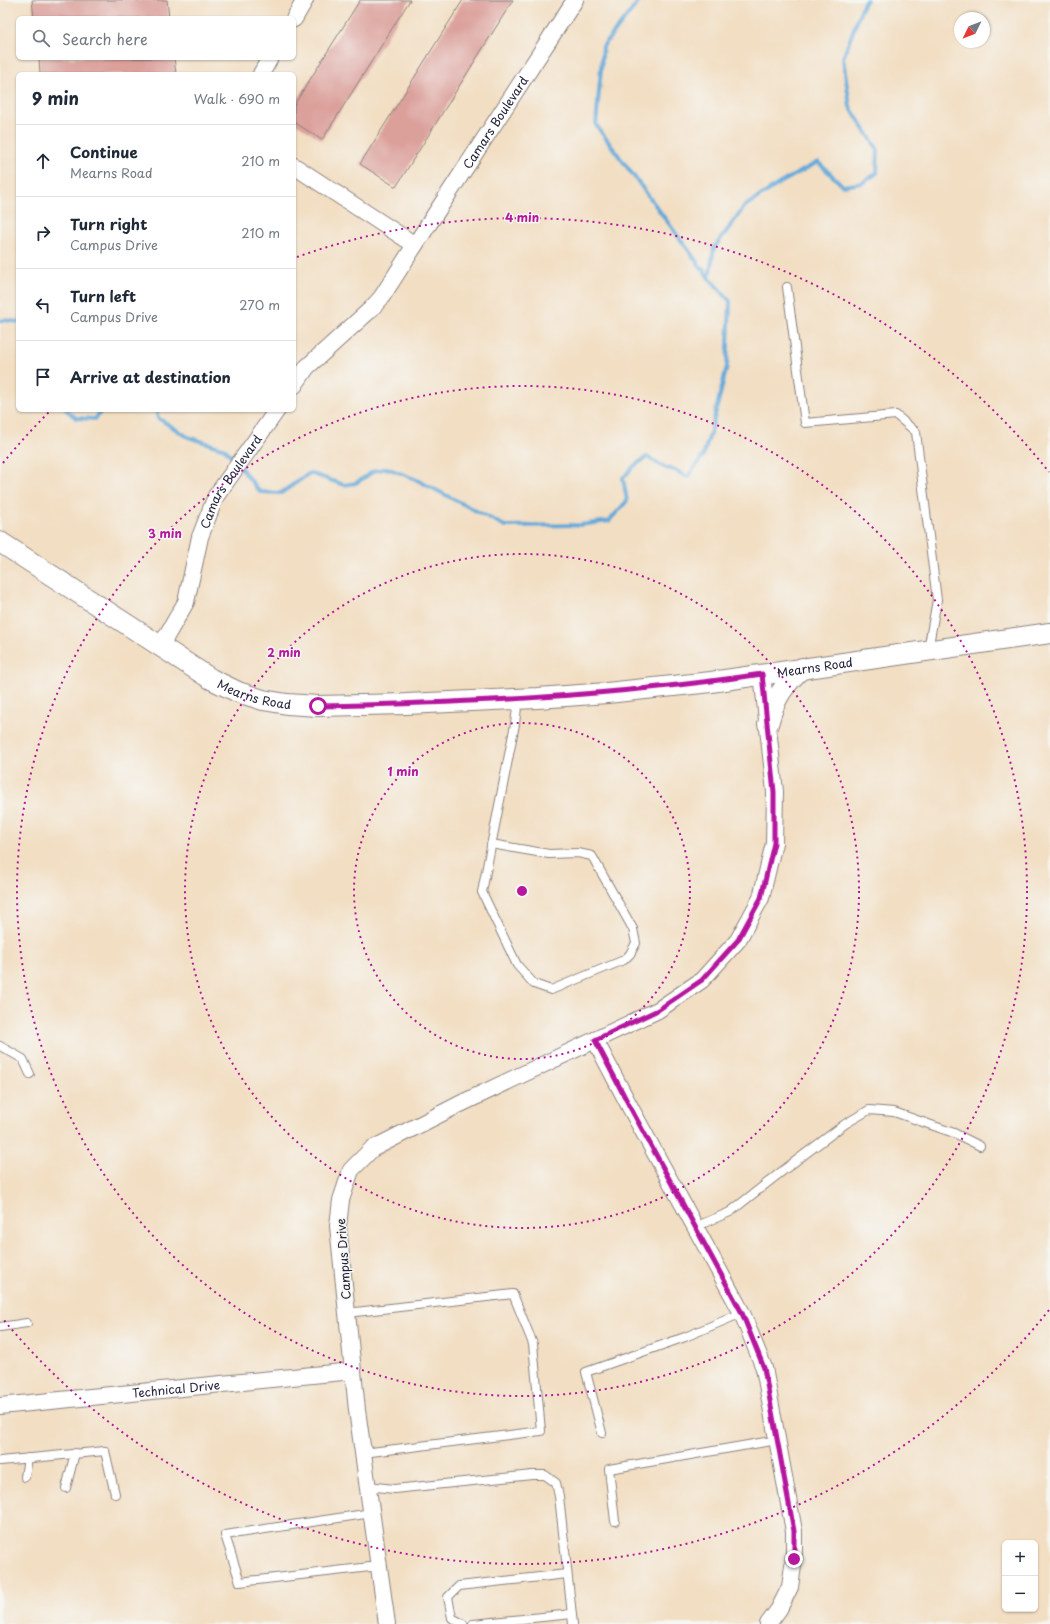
<!DOCTYPE html>
<html lang="en">
<head>
<meta charset="utf-8">
<style>
	:root { --surface:#fff; --page:#f6f6f7; --text:#1f2937; --muted:#747a83; --line:#e0e1e3 }
	body { margin:0; font-family:"Playpen Sans",sans-serif; background:var(--page); color:var(--text) }
	.controls { position:absolute; right:12px; bottom:12px; display:grid; overflow:hidden; border-radius:6px; box-shadow:0 1px 3px #0004 }
	.controls button { width:36px; height:36px; display:grid; place-items:center; padding:0; border:0; border-bottom:1px solid var(--line); background:var(--surface); color:var(--text); font:20px sans-serif }
	.compass { position:absolute; left:954px; top:12px; width:36px; height:36px; border-radius:50%; background:var(--surface); box-shadow:0 1px 3px #0004; rotate:227deg }
	.stop { position:absolute; width:12px; height:12px; margin:-9px; border:3px solid #b5179e; border-radius:50%; background:#fff }
	.stop.end { background:#b5179e; border-color:#fff; box-shadow:0 1px 4px #0008 }
	.list { margin:0; padding:0; list-style:none }
	h2 { display:flex; justify-content:space-between; align-items:center; height:52px; margin:0; padding:0 16px; font-size:17px }
	h2 small { font-size:13px; font-weight:400; color:var(--muted) }
	.list li { display:grid; grid-template-columns:26px 1fr auto; gap:12px; align-items:center; box-sizing:border-box; height:72px; padding:0 16px; border-top:1px solid var(--line) }
	.list b { display:block; font-size:15px; white-space:nowrap }
	.list p { margin:0; font-size:13px; white-space:nowrap; color:var(--muted) }
	.list em { font-size:13px; font-style:normal; color:var(--muted) }
	.icon { flex:none; width:22px; height:22px; fill:none; stroke:currentColor; stroke-width:2; stroke-linecap:round; stroke-linejoin:round }
	.map { position:relative; flex:none; width:1050px; height:1624px; overflow:hidden }
	.search { position:absolute; background:var(--surface); box-shadow:0 1px 3px #0004; left:16px; top:16px; width:280px; height:44px; display:flex; align-items:center; gap:10px; box-sizing:border-box; padding:0 14px; border-radius:6px; color:var(--muted); font-size:15px }
	.panel { position:absolute; background:var(--surface); box-shadow:0 1px 3px #0004; left:16px; top:72px; width:280px; height:340px; border-radius:6px }
	.map>svg:first-child { display:block }
</style>
</head>
<body>
<div class="map">
<svg width="1050" height="1624" viewBox="0 0 1050 1624">
	<rect width="100%" height="100%" fill="#f6f6f2"/>
	<filter id="ink" filterUnits="userSpaceOnUse"><feTurbulence type="fractalNoise" baseFrequency=".025" numOctaves="2"/><feDisplacementMap in="SourceGraphic" scale="8" xChannelSelector="R" yChannelSelector="G"/><feConvolveMatrix kernelMatrix="1 2 1 2 8 2 1 2 1" color-interpolation-filters="sRGB"/></filter>
	<filter id="wash" filterUnits="userSpaceOnUse"><feTurbulence type="fractalNoise" baseFrequency=".012" numOctaves="4" result="noise"/><feDisplacementMap in="SourceGraphic" scale="16" xChannelSelector="R" yChannelSelector="G"/><feGaussianBlur stdDeviation="0.9" result="paint"/><feColorMatrix in="noise" values="0 0 0 0 0 0 0 0 0 0 0 0 0 0 0 0 0 1.4 0 .05"/><feComposite in="paint" operator="in"/></filter>
	<g filter="url(#wash)">
		<rect width="100%" height="100%" fill="#f2dec2"/>
		<g fill="none" stroke-linecap="round" stroke-linejoin="round">
			<!-- stream -->
			<g stroke="#64a9d9" stroke-width="4">
				<path d="M709 278 714 248 745 206 780 183 818 162 843 186 862 183 877 173 878 150 850 107 843 58 864 2 867 0"/>
				<path d="M0 321 5 320 18 322"/>
				<path d="M66 410 76 418 95 419 102 410"/>
				<path d="M156 410 158 418 188 437 225 449 236 462"/>
				<path d="M240 467 260 492 281 493 310 473 344 485 356 483 374 471 387 468 415 479 505 526 580 525 609 521 627 501 623 478 634 466 647 457 666 468 675 470 687 477 703 456 711 431 727 366 730 301 709 278 596 125 603 46 640 0"/>
			</g>
		</g>
		<g id="blocks">
			<!-- building -->
			<g fill="#dca09b">
				<path d="M32 0H167L169 18H34Z"/>
				<path d="M360 0H410L322 140 294 122V105Z"/>
				<path d="M463 0H513L396 187 360 164Z"/>
				<path d="M39 58H174L176 74H40Z"/>
			</g>
		</g>
	</g>
	<g filter="url(#ink)">
		<use href="#blocks" fill-opacity="0" stroke="#8a807e" stroke-width="1"/>
		<g fill="none" stroke-linecap="round" stroke-linejoin="round">
			<defs>
				<g id="service">
					<path d="M787 287 805 423 896 415 916 432 937 600 928 650"/>
					<path d="M491 844 549 854 578 853 592 856 633 929 636 943 630 954 624 960 551 990 534 984 517 965 482 892 515 724 518 699"/>
					<path d="M0 1046 23 1059 30 1074"/>
					<path d="M695 1227 730 1212 785 1169 845 1124 869 1110 894 1112 954 1133 980 1146"/>
					<path d="M347 1313 513 1294 533 1344 541 1431 363 1453"/>
					<path d="M0 1327 27 1323"/>
					<path d="M602 1433 586 1372 685 1337 742 1313"/>
					<path d="M0 1461 105 1451 115 1494"/>
					<path d="M25 1477 28 1458"/>
					<path d="M368 1486 394 1489 532 1475H545L556 1483 559 1496 573 1624"/>
					<path d="M66 1488 75 1453"/>
					<path d="M372 1513 225 1535 240 1582 379 1566"/>
					<path d="M615 1521 609 1469 777 1440"/>
					<path d="M463 1624 452 1618 448 1597 459 1586 567 1574"/>
					<path d="M473 1624 572 1614"/>
				</g>
				<g id="minor">
					<path d="M294 19 305 0"/>
					<path d="M261 74 270 58"/>
					<path id="s1" d="M294 166 415 245 575 0"/>
					<path d="M294 386 307 367 370 310 381 298 415 245"/>
					<path id="s2" d="M160 647 186 602 200 537 216 496 277 410"/>
					<path d="M595 1040 630 1107 742 1313 764 1368 794 1531V1559L790 1587 779 1609 768 1624"/>
					<path id="s3" d="M0 1406 353 1371"/>
					<path d="M387 1624 357 1410 338 1226 341 1200 351 1170 372 1149 458 1105 658 1010 702 980 738 940 761 898 774 843 775 792 762 674"/>
				</g>
				<g id="tertiary">
					<path id="s4" d="M0 542 211 679 238 692 263 700 287 704 318 706 406 704 538 698 607 693 711 682 1050 633"/>
					<path d="M768 724C775 698 782 687 802 668"/>
				</g>
			</defs>
			<!-- service casing -->
			<use href="#service" stroke="#8a807e" stroke-width="10"/>
			<!-- minor casing -->
			<use href="#minor" stroke="#8a807e" stroke-width="18"/>
			<!-- tertiary casing -->
			<use href="#tertiary" stroke="#8a807e" stroke-width="22"/>
			<!-- service -->
			<use href="#service" stroke="#fff" stroke-width="8"/>
			<!-- minor -->
			<use href="#minor" stroke="#fff" stroke-width="16"/>
			<!-- tertiary -->
			<use href="#tertiary" stroke="#fff" stroke-width="20"/>
		</g>
	</g>
	<g fill="none" stroke-linecap="round" stroke-linejoin="round" filter="url(#ink)">
		<!-- route -->
		<path stroke="#b5179e" stroke-width="5" d="M318 706C467 703 615 696 762 674L774 792V843L761 898 738 940 702 980 658 1010 595 1040 630 1107 742 1313 764 1368 794 1531V1559"/>
	</g>
	<!-- distance rings -->
	<g fill="none" stroke="#b5179e" stroke-width="2" stroke-dasharray="2 4">
		<circle cx="522" cy="891" r="168"/>
		<circle cx="522" cy="891" r="337"/>
		<circle cx="522" cy="891" r="505"/>
		<path d="M1049 1310A673 673 0 0 1 3 1319M3 463A673 673 0 0 1 50 411M297 257A673 673 0 0 1 1049 472"/>
	</g>
	<g text-anchor="middle" dominant-baseline="central" stroke-width="3" stroke-linejoin="round" paint-order="stroke">
		<!-- street labels -->
		<g font-size="12" fill="#22223b" stroke="#f6f6f2">
			<text stroke="none"><textPath href="#s1" startOffset="291">Camars Boulevard</textPath></text>
			<text stroke="none"><textPath href="#s2" startOffset="182">Camars Boulevard</textPath></text>
			<text stroke="none"><textPath href="#s4" startOffset="862">Mearns Road</textPath></text>
			<text stroke="none"><textPath href="#s4" startOffset="298">Mearns Road</textPath></text>
			<text transform="translate(343 1259) rotate(-94)">Campus Drive</text>
			<text stroke="none"><textPath href="#s3" startOffset="177">Technical Drive</textPath></text>
		</g>
	</g>
	<circle cx="522" cy="891" r="6" fill="#b5179e" stroke="#f6f6f2" stroke-width="2"/>
	<g font-size="12" text-anchor="middle" font-weight="bold" fill="#b5179e" stroke="#f6f6f2" stroke-width="3" stroke-linejoin="round" paint-order="stroke">
		<text x="522" y="222">4 min</text>
		<text x="165" y="538">3 min</text>
		<text x="284" y="657">2 min</text>
		<text x="403" y="776">1 min</text>
	</g>
</svg>
<div class="controls">
<button>+</button>
<button>−</button>
</div>
<svg class="compass" viewBox="-18 -18 36 36"><path d="M0-13l5 13h-10z" fill="#e53935"/><path d="M0 13l5-13h-10z" fill="#747a83"/></svg>
<div class="stop" style="left:318px;top:706px"></div>
<div class="stop end" style="left:794px;top:1559px"></div>
<div class="search"><svg class="icon" aria-label="search" viewBox="0 0 24 24"><circle cx="10" cy="10" r="6"/><path d="M15 15l6 6"/></svg>Search here</div>
<section class="panel">
<h2>9 min<small>Walk · 690 m</small></h2>
<ul class="list">
<li><svg class="icon" aria-label="ahead" viewBox="0 0 24 24"><path d="M12 20V5M6 11l6-6 6 6"/></svg><div><b>Continue</b><p>Mearns Road</p></div><em>210 m</em></li>
<li><svg class="icon" aria-label="right" viewBox="0 0 24 24"><path d="M7 20v-9h11M14 6l5 5-5 5"/></svg><div><b>Turn right</b><p>Campus Drive</p></div><em>210 m</em></li>
<li><svg class="icon" aria-label="left" viewBox="0 0 24 24"><path d="M17 20v-9H6M10 6l-5 5 5 5"/></svg><div><b>Turn left</b><p>Campus Drive</p></div><em>270 m</em></li>
<li><svg class="icon" aria-label="arrive" viewBox="0 0 24 24"><path d="M6 21V4h12l-3 4 3 4H6"/></svg><div><b>Arrive at destination</b></div></li>
</ul>
</section>
</div>
</body>
</html>
